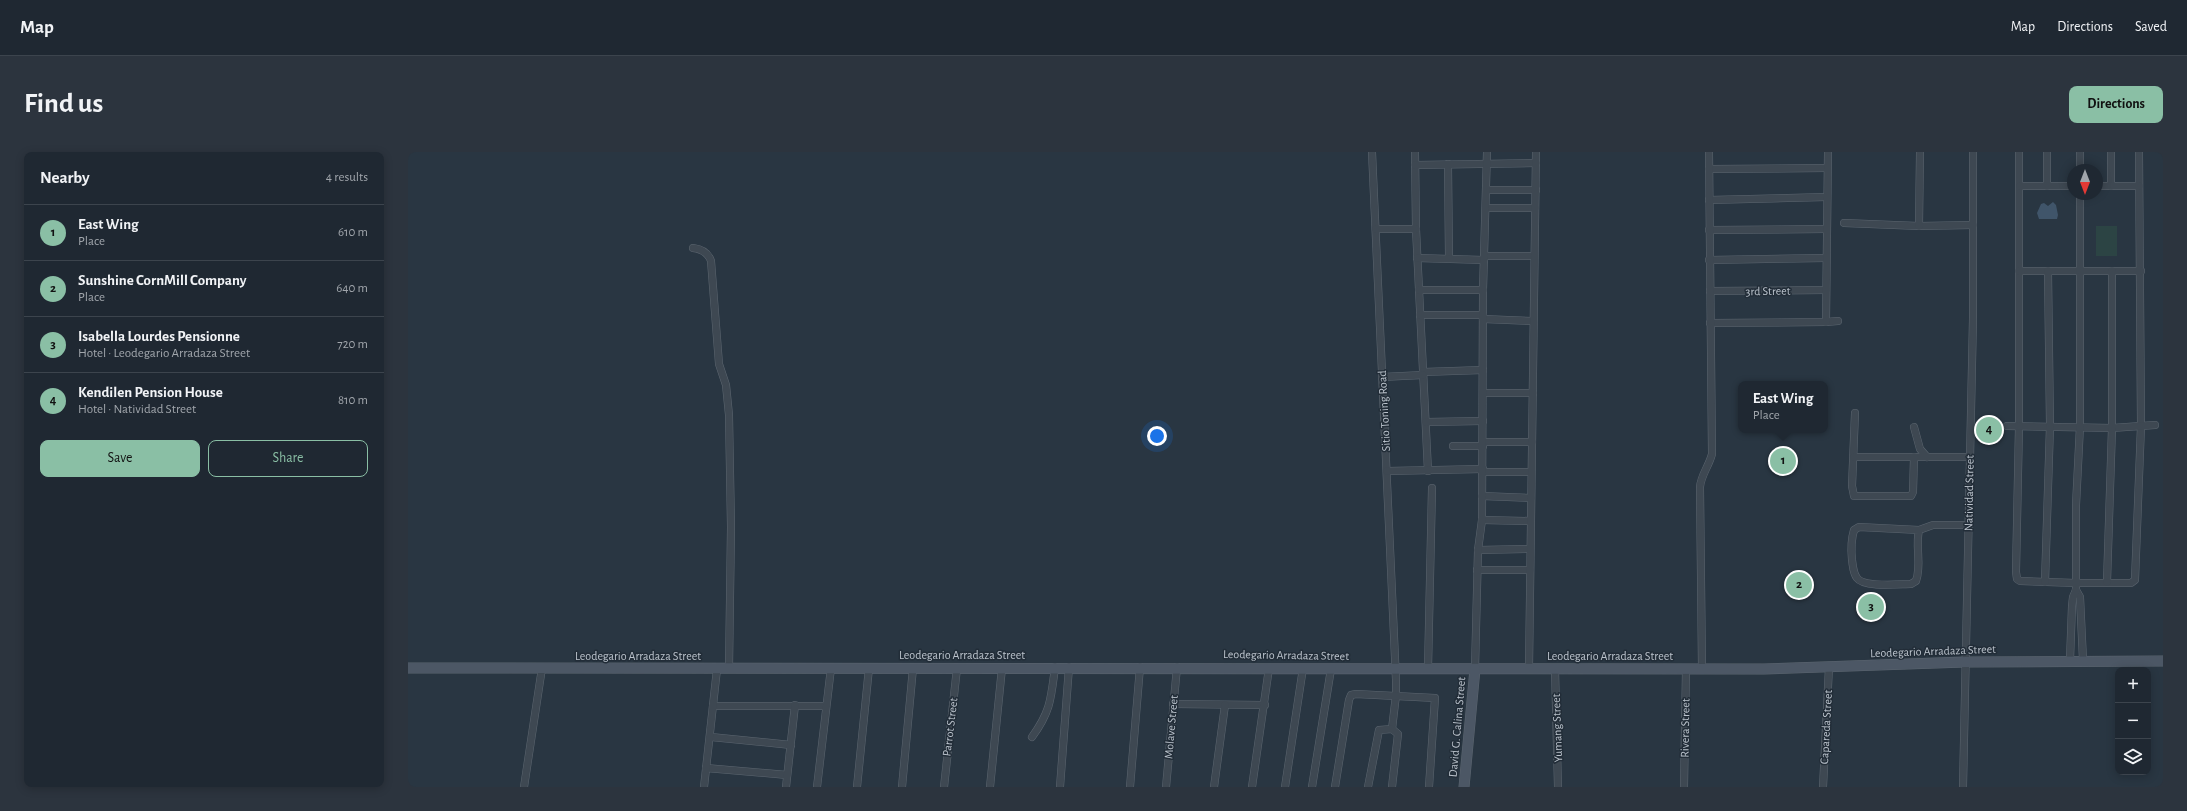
<!DOCTYPE html>
<html lang="en">
<head>
<meta charset="utf-8">
<style>
	:root { --surface:#1f2832; --page:#2c343e; --text:#f1f3f6; --muted:#a1a6ac; --line:#3c444d; --accent:#8abfa5 }
	body { margin:0; font-family:"Alegreya Sans",sans-serif; background:var(--page); color:var(--text) }
	.controls { position:absolute; right:12px; bottom:12px; display:grid; overflow:hidden; border-radius:8px; box-shadow:0 2px 10px #0003 }
	.controls button { width:36px; height:36px; display:grid; place-items:center; padding:0; border:0; border-bottom:1px solid var(--line); background:var(--surface); color:var(--text); font:20px sans-serif }
	.compass { position:absolute; left:1659px; top:12px; width:36px; height:36px; border-radius:50%; background:var(--surface); box-shadow:0 2px 10px #0003; rotate:180deg }
	.you { position:absolute; left:749px; top:284px; width:14px; height:14px; margin:-10px; border:3px solid #fff; border-radius:50%; background:#1a73e8; box-shadow:0 0 0 6px #1a73e833 }
	.badge { display:grid; place-items:center; width:26px; height:26px; border-radius:50%; background:var(--accent); color:#111; font-size:13px; font-weight:700 }
	.pin { position:absolute; translate:-50% -50%; border:2px solid #fff; box-shadow:0 1px 4px #0006 }
	.popup { position:absolute; left:1330px; top:229px; width:90px; height:52px; box-sizing:border-box; display:grid; place-content:center; border-radius:8px; background:var(--surface); filter:drop-shadow(0 1px 3px #0005); font-size:13px; white-space:nowrap; color:var(--muted) }
	.popup b { font-size:15px; color:var(--text) }
	.popup::after { content:''; position:absolute; left:50%; top:100%; margin-left:-8px; border:8px solid transparent; border-top-color:var(--surface) }
	.list { margin:0; padding:0; list-style:none }
	h2 { display:flex; justify-content:space-between; align-items:center; height:52px; margin:0; padding:0 16px; font-size:17px }
	h2 small { font-size:13px; font-weight:400; color:var(--muted) }
	.list li { display:grid; grid-template-columns:26px 1fr auto; gap:12px; align-items:center; box-sizing:border-box; height:56px; padding:0 16px; border-top:1px solid var(--line) }
	.list b { display:block; font-size:15px; white-space:nowrap }
	.list p { margin:0; font-size:13px; white-space:nowrap; color:var(--muted) }
	.list em { font-size:13px; font-style:normal; color:var(--muted) }
	.actions { display:flex; gap:8px; padding:12px 16px }
	.actions a { flex:1; padding:9px 0; border:1px solid var(--accent); border-radius:8px; text-align:center; font-size:14px; color:var(--accent) }
	.actions .main { background:var(--accent); color:#111 }
	.icon { flex:none; width:22px; height:22px; fill:none; stroke:currentColor; stroke-width:2; stroke-linecap:round; stroke-linejoin:round }
	.map { position:relative; flex:none; width:1755px; height:635px; overflow:hidden; border-radius:8px }
	header { display:flex; align-items:center; gap:24px; box-sizing:border-box; height:56px; padding:0 20px; background:var(--surface); border-bottom:1px solid var(--line) }
	header strong { font-size:19px }
	nav { display:flex; gap:22px; margin-inline-start:auto; font-size:14px }
	.intro { display:flex; align-items:center; justify-content:space-between; box-sizing:border-box; height:96px; padding:0 24px }
	h1 { margin:0; font-size:28px }
	.button { padding:10px 18px; border-radius:8px; background:var(--accent); color:#111; font-size:14px; font-weight:700 }
	main { display:flex; gap:24px; padding:0 24px }
	aside { flex:1; background:var(--surface); border-radius:8px; box-shadow:0 2px 10px #0003 }
	.map>svg:first-child { display:block }
</style>
</head>
<body>
<header>
<strong>Map</strong>
<nav><a>Map</a><a>Directions</a><a>Saved</a></nav>
</header>
<div class="intro"><h1>Find us</h1><a class="button">Directions</a></div>
<main>
<aside>
<h2>Nearby<small>4 results</small></h2>
<ul class="list">
<li><span class="badge">1</span><div><b>East Wing</b><p>Place</p></div><em>610 m</em></li>
<li><span class="badge">2</span><div><b>Sunshine CornMill Company</b><p>Place</p></div><em>640 m</em></li>
<li><span class="badge">3</span><div><b>Isabella Lourdes Pensionne</b><p>Hotel · Leodegario Arradaza Street</p></div><em>720 m</em></li>
<li><span class="badge">4</span><div><b>Kendilen Pension House</b><p>Hotel · Natividad Street</p></div><em>810 m</em></li>
</ul>
<div class="actions"><a class="main">Save</a><a>Share</a></div>
</aside>
<div class="map">
<svg width="1755" height="635" viewBox="0 0 1755 635">
	<rect width="100%" height="100%" fill="#293642"/>
	<!-- green -->
	<rect fill="#2c4444" x="1688" y="74" width="21" height="30"/>
	<!-- water -->
	<path fill="#40556a" d="M1645 50 1648 53 1650 63 1649 67H1631L1629 61 1633 52 1636 51 1640 54Z"/>
	<g fill="none" stroke-linecap="round" stroke-linejoin="round">
		<defs>
			<g id="street">
				<path d="M964 0 988 528V543L984 577"/>
				<path d="M1007 0 1008 77 1020 319"/>
				<path d="M1611 0V274L1608 420 1609 427 1612 429 1668 431H1723L1727 428 1733 274 1731 0"/>
				<path d="M1639 0V34"/>
				<path d="M1672 0V18"/>
				<path d="M1703 0V34"/>
				<path d="M1040 12 1041 106"/>
				<path d="M1007 13 1128 11"/>
				<path d="M1301 17 1419 16"/>
				<path d="M1612 34H1665"/>
				<path d="M1689 34H1731"/>
				<path d="M1079 38H1128"/>
				<path d="M1301 48 1419 45"/>
				<path d="M1079 56H1127"/>
				<path d="M1436 71 1511 74 1565 73"/>
				<path d="M1511 74 1512 0"/>
				<path d="M968 77H1008"/>
				<path d="M1301 78 1418 77"/>
				<path d="M285 96C293 97 300 100 303 109L311 212 318 233 321 263 323 375 321 517"/>
				<path d="M1077 104H1126"/>
				<path d="M1009 106 1076 108"/>
				<path d="M1301 108 1418 106"/>
				<path d="M1611 119H1733"/>
				<path d="M1011 138H1075"/>
				<path d="M1302 139 1418 138"/>
				<path d="M1012 163H1075"/>
				<path d="M1075 167 1125 169"/>
				<path d="M1418 170 1430 169"/>
				<path d="M1302 171 1418 170 1420 0"/>
				<path d="M1015 220 1075 218"/>
				<path d="M974 225 1015 223"/>
				<path d="M1075 241H1125"/>
				<path d="M1447 261 1444 334 1446 344H1503L1505 340 1506 305"/>
				<path d="M1018 270 1075 269"/>
				<path d="M1599 274 1704 276 1747 273"/>
				<path d="M1506 275 1512 297 1519 305"/>
				<path d="M1075 290H1124"/>
				<path d="M1045 294H1075"/>
				<path d="M1446 305H1562"/>
				<path d="M979 319 1075 317"/>
				<path d="M1074 320H1123"/>
				<path d="M1074 344 1123 346"/>
				<path d="M1074 368 1122 369"/>
				<path d="M1511 378C1507 395 1514 413 1508 429L1503 432C1492 432 1456 436 1449 426 1445 421 1445 414 1444 408 1443 398 1443 388 1446 378L1451 375 1511 378 1525 373H1560"/>
				<path d="M1070 398 1122 397"/>
				<path d="M1069 418H1122"/>
				<path d="M1637 430 1642 274 1640 119"/>
				<path d="M1699 430 1704 276V119"/>
				<path d="M1668 438 1672 445 1675 508"/>
				<path d="M1662 508 1664 454 1665 445 1668 438V353L1672 274V42"/>
				<path d="M1020 517 1024 336"/>
				<path d="M1067 517 1070 398 1074 368 1075 138 1079 0"/>
				<path d="M1121 517 1128 0"/>
				<path d="M1147 517 1150 635"/>
				<path d="M1294 517 1292 335C1293 323 1301 314 1304 302L1301 0"/>
				<path d="M765 552 857 553"/>
				<path d="M305 554H417"/>
				<path d="M303 585 383 593"/>
				<path d="M624 585C643 559 643 546 647 515"/>
				<path d="M298 616 379 623"/>
				<path d="M116 635 134 516"/>
				<path d="M296 635 309 517"/>
				<path d="M378 635 387 553"/>
				<path d="M409 635 423 516"/>
				<path d="M449 635 461 516"/>
				<path d="M494 635 505 516"/>
				<path d="M536 635 549 516"/>
				<path d="M582 635 594 516"/>
				<path d="M652 635 661 515"/>
				<path d="M722 635 732 515"/>
				<path d="M758 635 769 515"/>
				<path d="M806 635 817 553"/>
				<path d="M844 635 861 516"/>
				<path d="M877 635 895 516"/>
				<path d="M904 635 923 517"/>
				<path d="M927 635 941 548 943 543 948 542 1027 546 1021 635"/>
				<path d="M960 635 971 578 984 577 990 582 984 635"/>
				<path d="M1276 635 1278 517"/>
				<path d="M1415 635 1421 515"/>
				<path d="M1555 635 1565 166V0"/>
			</g>
			<g id="secondary">
				<path d="M0 516 1356 517 1557 510 1755 509"/>
				<path d="M1056 635 1067 517"/>
			</g>
		</defs>
		<!-- street casing -->
		<use href="#street" stroke="#5c6670" stroke-width="8"/>
		<!-- secondary casing -->
		<use href="#secondary" stroke="#5c6670" stroke-width="11"/>
		<!-- street -->
		<use href="#street" stroke="#3e4852" stroke-width="7"/>
		<!-- secondary -->
		<use href="#secondary" stroke="#4c5765" stroke-width="10"/>
	</g>
	<g text-anchor="middle" dominant-baseline="central" stroke-width="3" stroke-linejoin="round" paint-order="stroke">
		<!-- street labels -->
		<g font-size="12" fill="#bbc3cc" stroke="#222d38">
			<text transform="translate(1360 139) rotate(-1)">3rd Street</text>
			<text transform="translate(976 259) rotate(-93)">Sitio Toning Road</text>
			<text transform="translate(1561 341) rotate(-89)">Natividad Street</text>
			<text transform="translate(1525 499) rotate(-2)">Leodegario Arradaza Street</text>
			<text x="554" y="503">Leodegario Arradaza Street</text>
			<text transform="translate(878 503) rotate(1)">Leodegario Arradaza Street</text>
			<text x="230" y="504">Leodegario Arradaza Street</text>
			<text x="1202" y="504">Leodegario Arradaza Street</text>
			<text transform="translate(542 575) rotate(-83)">Parrot Street</text>
			<text transform="translate(763 575) rotate(-85)">Molave Street</text>
			<text transform="translate(1049 575) rotate(-85)">David G. Calina Street</text>
			<text transform="translate(1418 575) rotate(-87)">Capareda Street</text>
			<text transform="translate(1149 576) rotate(-92)">Yumang Street</text>
			<text transform="translate(1277 576) rotate(-89)">Rivera Street</text>
		</g>
	</g>
</svg>
<div class="controls">
<button>+</button>
<button>−</button>
<button><svg class="icon" aria-label="layers" viewBox="0 0 24 24"><path d="M12 4l9 5-9 5-9-5zM3 14l9 5 9-5"/></svg></button>
</div>
<svg class="compass" viewBox="-18 -18 36 36"><path d="M0-13l5 13h-10z" fill="#e53935"/><path d="M0 13l5-13h-10z" fill="#a1a6ac"/></svg>
<div class="you"></div>
<div class="pin badge" style="left:1375px;top:309px">1</div>
<div class="popup"><b>East Wing</b>Place</div>
<div class="pin badge" style="left:1391px;top:433px">2</div>
<div class="pin badge" style="left:1463px;top:455px">3</div>
<div class="pin badge" style="left:1581px;top:278px">4</div>
</div>
</main>
</body>
</html>
